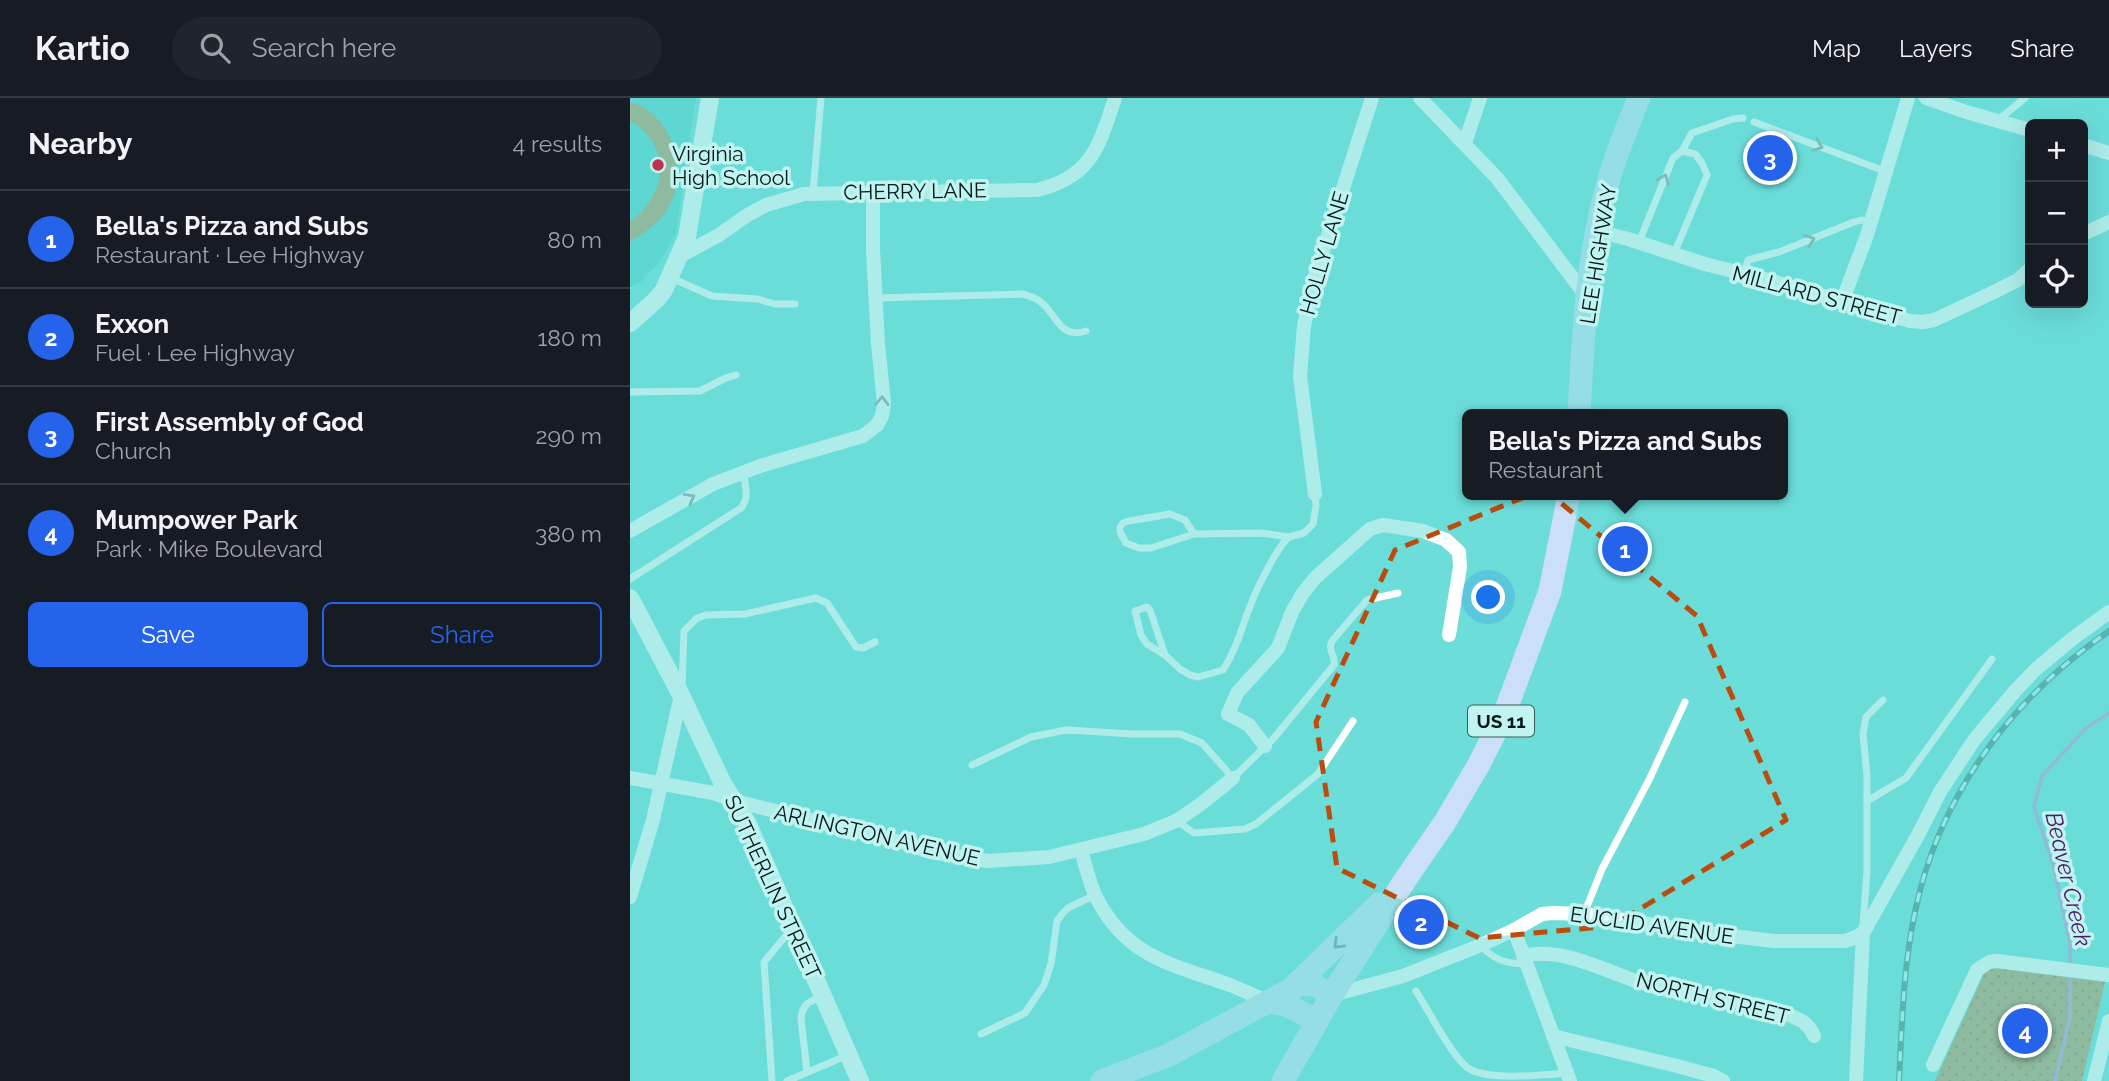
<!DOCTYPE html>
<html lang="en">
<head>
<meta charset="utf-8">
<style>
	:root { --surface:#171b24; --page:#20242c; --text:#f1f3f6; --muted:#9ea1a6; --line:#363941; --accent:#2563eb }
	body { margin:0; font-family:Raleway,sans-serif; background:var(--page); color:var(--text) }
	.controls { position:absolute; right:21px; top:21px; display:grid; overflow:hidden; border-radius:10px; box-shadow:0 7px 28px #0002 }
	.controls button { width:63px; height:63px; display:grid; place-items:center; padding:0; border:0; border-bottom:2px solid var(--line); background:var(--surface); color:var(--text); font:35px sans-serif }
	.you { position:absolute; left:859px; top:500px; width:24px; height:24px; margin:-18px; border:5px solid #fff; border-radius:50%; background:#1a73e8; box-shadow:0 0 0 10px #1a73e833 }
	.badge { display:grid; place-items:center; width:46px; height:46px; border-radius:50%; background:var(--accent); color:#fff; font-size:23px; font-weight:700 }
	.pin { position:absolute; translate:-50% -50%; border:4px solid #fff; box-shadow:0 2px 7px #0006 }
	.popup { position:absolute; left:832px; top:311px; width:326px; height:91px; box-sizing:border-box; display:grid; place-content:center; border-radius:10px; background:var(--surface); filter:drop-shadow(0 2px 5px #0005); font-size:23px; white-space:nowrap; color:var(--muted) }
	.popup b { font-size:26px; color:var(--text) }
	.popup::after { content:''; position:absolute; left:50%; top:100%; margin-left:-14px; border:14px solid transparent; border-top-color:var(--surface) }
	.list { margin:0; padding:0; list-style:none }
	h2 { display:flex; justify-content:space-between; align-items:center; height:91px; margin:0; padding:0 28px; font-size:30px }
	h2 small { font-size:23px; font-weight:400; color:var(--muted) }
	.list li { display:grid; grid-template-columns:46px 1fr auto; gap:21px; align-items:center; box-sizing:border-box; height:98px; padding:0 28px; border-top:2px solid var(--line) }
	.list b { display:block; font-size:26px; white-space:nowrap }
	.list p { margin:0; font-size:23px; white-space:nowrap; color:var(--muted) }
	.list em { font-size:23px; font-style:normal; color:var(--muted) }
	.actions { display:flex; gap:14px; padding:21px 28px }
	.actions a { flex:1; padding:16px 0; border:2px solid var(--accent); border-radius:10px; text-align:center; font-size:24px; color:var(--accent) }
	.actions .main { background:var(--accent); color:#fff }
	.icon { flex:none; width:38px; height:38px; fill:none; stroke:currentColor; stroke-width:2; stroke-linecap:round; stroke-linejoin:round }
	.map { position:relative; flex:none; width:1479px; height:983px; overflow:hidden }
	header { display:flex; align-items:center; gap:42px; box-sizing:border-box; height:98px; padding:0 35px; background:var(--surface); border-bottom:2px solid var(--line) }
	header strong { font-size:33px }
	nav { display:flex; gap:38px; margin-inline-start:auto; font-size:24px }
	.search { width:490px; height:63px; background:var(--page); display:flex; align-items:center; gap:18px; box-sizing:border-box; padding:0 24px; border-radius:38px; color:var(--muted); font-size:26px }
	main { display:flex }
	aside { flex:1; background:var(--surface) }
	.map>svg:first-child { display:block }
</style>
</head>
<body>
<header>
<strong>Kartio</strong>
<div class="search"><svg class="icon" aria-label="search" viewBox="0 0 24 24"><circle cx="10" cy="10" r="6"/><path d="M15 15l6 6"/></svg>Search here</div>
<nav><a>Map</a><a>Layers</a><a>Share</a></nav>
</header>
<main>
<aside>
<h2>Nearby<small>4 results</small></h2>
<ul class="list">
<li><span class="badge">1</span><div><b>Bella's Pizza and Subs</b><p>Restaurant · Lee Highway</p></div><em>80 m</em></li>
<li><span class="badge">2</span><div><b>Exxon</b><p>Fuel · Lee Highway</p></div><em>180 m</em></li>
<li><span class="badge">3</span><div><b>First Assembly of God</b><p>Church</p></div><em>290 m</em></li>
<li><span class="badge">4</span><div><b>Mumpower Park</b><p>Park · Mike Boulevard</p></div><em>380 m</em></li>
</ul>
<div class="actions"><a class="main">Save</a><a>Share</a></div>
</aside>
<div class="map">
<svg width="1479" height="983" viewBox="0 0 1479 983">
	<defs>
		<pattern id="park-dots" width="8" height="8" patternUnits="userSpaceOnUse" patternTransform="scale(1.75)"><rect width="8" height="8" fill="#b8905c"/><path d="M2 2h.1M6 6h.1" fill="none" stroke="#93754b" stroke-width="1.8" stroke-linecap="round"/></pattern>
	</defs>
	<rect width="100%" height="100%" fill="#6cddd9"/>
	<!-- built -->
	<path fill="#4fd0cc" d="M0 0H66L46 135 32 161 10 185 0 189Z"/>
	<!-- park -->
	<path fill="url(#park-dots)" d="M1357 869 1475 884 1452 983H1305Z"/>
	<!-- pitch -->
	<path fill="#b8905c" d="M0 4C44 16 60 76 37 112 28 126 14 135 0 144V124C37 98 43 47 0 23Z"/>
	<g fill="none" stroke-linecap="round" stroke-linejoin="round">
		<!-- stream -->
		<g stroke="#bd92d6" stroke-width="3.5">
			<path d="M1440 868V846L1423 766 1404 709 1412 678 1455 631 1479 615"/>
			<path d="M1425 983 1440 919V876"/>
		</g>
		<!-- service -->
		<g stroke="#fff" stroke-width="7">
			<path d="M1368 22 1395 0"/>
			<path d="M1124 24 1257 74"/>
			<path d="M1052 53 1062 35 1103 21 1113 20"/>
			<path d="M183 95 191 0"/>
			<path d="M1009 144 1043 60 1052 53 1065 56 1072 65 1077 77 1044 156"/>
			<path d="M1114 175 1118 162 1149 154 1224 124 1231 122 1241 124"/>
			<path d="M39 179 82 198 127 201 145 206H165"/>
			<path d="M246 200 393 196C400 198 407 200 413 206 428 220 431 241 456 233"/>
			<path d="M0 294 70 293 96 280 106 277"/>
			<path d="M564 436 555 422 540 416 499 423 493 425 490 429V434L496 445 509 450H521L564 436 632 435 659 439 674 435 683 426 686 408 685 396"/>
			<path d="M0 481 111 410C120 399 115 387 113 374"/>
			<path d="M535 557 520 512 517 509 505 513 511 537 517 546 535 557 550 571 560 577 568 579 593 572C607 551 612 528 621 506 627 490 635 475 643 461 648 453 652 445 659 439"/>
			<path d="M52 589 54 533 67 520 76 517 115 516 186 500 197 505 226 549 233 550 245 544"/>
			<path d="M342 667 401 639 436 632 504 636H550L572 645 603 680 644 640 704 567C706 558 697 552 702 543L737 502 768 495"/>
			<path d="M1237 703 1276 680 1362 561"/>
			<path d="M547 723 564 735 615 731 626 726 688 676 723 623"/>
			<path d="M954 816 972 771 1019 682 1055 604"/>
			<path d="M1233 827 1237 773V678L1233 636 1236 619 1253 602"/>
			<path d="M851 848C863 861 879 867 896 865"/>
			<path d="M786 893C797 910 823 960 838 970 857 983 913 977 936 975"/>
			<path d="M351 936 395 915 414 887 421 866 427 823 432 816 438 810 465 797"/>
			<path d="M177 974 171 920C173 905 180 903 193 898"/>
			<path d="M142 983 134 864 163 829"/>
			<path d="M157 983 218 957"/>
		</g>
		<!-- minor -->
		<g stroke="#fff" stroke-width="14">
			<path d="M790 0 867 80 957 199"/>
			<path d="M1296 0 1336 14 1400 32"/>
			<path d="M835 45 850 0"/>
			<path d="M1453 47 1479 55"/>
			<path d="M967 133 998 141 1075 166 1138 182 1280 223 1293 224 1304 222 1360 196 1388 182 1400 171"/>
			<path d="M1453 136 1479 124"/>
			<path d="M50 158 89 137 116 118 136 107 174 96 407 92C462 79 469 48 485 0"/>
			<path d="M1212 204 1237 137 1278 0"/>
			<path d="M685 396 670 278 674 228 684 181 742 0"/>
			<path d="M0 433 83 386 133 367 233 338 247 327 252 318 254 305 248 246 243 151V94"/>
			<path d="M635 648 619 627 598 616 607 595 648 550 662 514 673 495 685 480 740 431 753 427 793 433 816 442 829 454 830 469 819 537"/>
			<path d="M0 680 83 695 113 705 274 745 300 754 358 763 419 759 514 736 546 723 571 706 603 680"/>
			<path d="M451 753C456 768 459 784 466 799 497 860 542 866 600 887 613 892 626 899 640 904"/>
			<path d="M0 799 23 722 51 597"/>
			<path d="M884 832 940 983"/>
			<path d="M893 858C937 847 986 880 1028 890 1074 901 1127 900 1170 922 1177 926 1181 931 1184 938"/>
			<path d="M702 897 773 878 851 847 884 832 912 816 923 815 954 816 1077 835 1144 843H1215L1224 840 1233 835"/>
			<path d="M923 938 1043 967 1084 978 1093 983"/>
			<path d="M1303 967 1347 872 1359 864 1367 863 1479 877"/>
			<path d="M1226 983 1233 835 1288 737 1310 694 1344 642 1385 593 1406 571 1442 541 1479 514"/>
			<path d="M1464 983 1479 923"/>
		</g>
		<!-- tertiary -->
		<g stroke="#fff" stroke-width="18">
			<path d="M0 225 27 201 34 192 57 139 80 0"/>
			<path d="M0 500 51 597 92 684 118 726 230 983"/>
		</g>
		<!-- primary -->
		<g stroke="#cbdff7" stroke-width="23">
			<path d="M949 316C953 238 957 156 979 81 987 53 998 27 1009 0"/>
			<path d="M661 891 749 806"/>
			<path d="M640 904 657 907 687 923"/>
			<path d="M472 983 539 957 671 886 684 887 702 897"/>
			<path d="M653 983 702 897 775 782 815 724 848 668 874 617 920 493 939 397"/>
		</g>
		<defs>
			<path id="rail" d="M1269 983C1272 927 1273 870 1285 814 1309 697 1382 600 1479 533"/>
		</defs>
		<!-- rail casing -->
		<use href="#rail" stroke="#3b8380" stroke-width="6"/>
		<!-- rail -->
		<use href="#rail" stroke="#c1f4f1" stroke-width="3.5" stroke-dasharray="10" stroke-linecap="butt"/>
	</g>
	<!-- one-way arrows -->
	<defs><path id="oneway-chevron" d="M-2-3.5L2.5 0L-2 3.5" fill="none" stroke-width="1.6" stroke-linecap="round" stroke-linejoin="round" transform="scale(1.75)"/></defs>
	<g stroke="#8d9797">
		<use href="#oneway-chevron" transform="translate(1188 48) rotate(21)"/>
		<use href="#oneway-chevron" transform="translate(1034 81) rotate(-68)"/>
		<use href="#oneway-chevron" transform="translate(1180 142) rotate(-20)"/>
		<use href="#oneway-chevron" transform="translate(252 303) rotate(-89)"/>
		<use href="#oneway-chevron" transform="translate(60 400) rotate(-29)"/>
	</g>
	<use stroke="#708592" href="#oneway-chevron" transform="translate(708 846) rotate(136)"/>
	<!-- marked area -->
	<path d="M0 0H1479V983H0ZM914 391 1067 518 1156 722 982 828 849 840 707 770 686 624 765 452Z" fill="#6cddd9" fill-opacity=".55" fill-rule="evenodd"/>
	<path fill="none" stroke="#ba4c0e" stroke-width="5" stroke-dasharray="14 9" stroke-linejoin="round" d="M914 391 1067 518 1156 722 982 828 849 840 707 770 686 624 765 452Z"/>
	<!-- markers -->
	<circle fill="#c13152" stroke="#c1f4f1" stroke-width="2.5" cx="28" cy="67" r="7"/>
	<g text-anchor="middle" dominant-baseline="central" stroke-width="7" stroke-linejoin="round" paint-order="stroke">
		<!-- shield labels -->
		<rect fill="#c1f4f1" stroke="#3b5a58" stroke-width="2" x="838" y="607.5" width="66" height="31" rx="5"/>
		<g font-size="19" font-weight="bold" fill="#011817">
			<text x="871" y="623">US 11</text>
		</g>
		<!-- poi labels -->
		<g font-size="21" fill="#011817" stroke="#c1f4f1" text-anchor="start">
			<text x="42" y="55">Virginia<tspan x="42" dy="24">High School</tspan></text>
		</g>
		<!-- street labels -->
		<g font-size="21" fill="#011817" stroke="#c1f4f1">
			<text transform="translate(285 93) rotate(-1)">CHERRY LANE</text>
			<text transform="translate(694 155) rotate(-74)">HOLLY LANE</text>
			<text transform="translate(968 156) rotate(-81)">LEE HIGHWAY</text>
			<text transform="translate(1187 197) rotate(15)">MILLARD STREET</text>
			<text transform="translate(247 737) rotate(13)">ARLINGTON AVENUE</text>
			<text transform="translate(143 789) rotate(65)">SUTHERLIN STREET</text>
			<text transform="translate(1022 827) rotate(8)">EUCLID AVENUE</text>
			<text transform="translate(1083 900) rotate(14)">NORTH STREET</text>
		</g>
		<!-- water labels -->
		<g font-size="23" font-style="italic" fill="#4f1768" stroke="#c1f4f1">
			<text transform="translate(1439 781) rotate(77)">Beaver Creek</text>
		</g>
	</g>
</svg>
<div class="controls">
<button>+</button>
<button>−</button>
<button><svg class="icon" aria-label="locate" viewBox="0 0 24 24"><circle cx="12" cy="12" r="6"/><path d="M12 2v4M12 18v4M2 12h4M18 12h4"/></svg></button>
</div>
<div class="you"></div>
<div class="pin badge" style="left:995px;top:451px">1</div>
<div class="popup"><b>Bella's Pizza and Subs</b>Restaurant</div>
<div class="pin badge" style="left:791px;top:824px">2</div>
<div class="pin badge" style="left:1140px;top:60px">3</div>
<div class="pin badge" style="left:1395px;top:933px">4</div>
</div>
</main>
</body>
</html>
